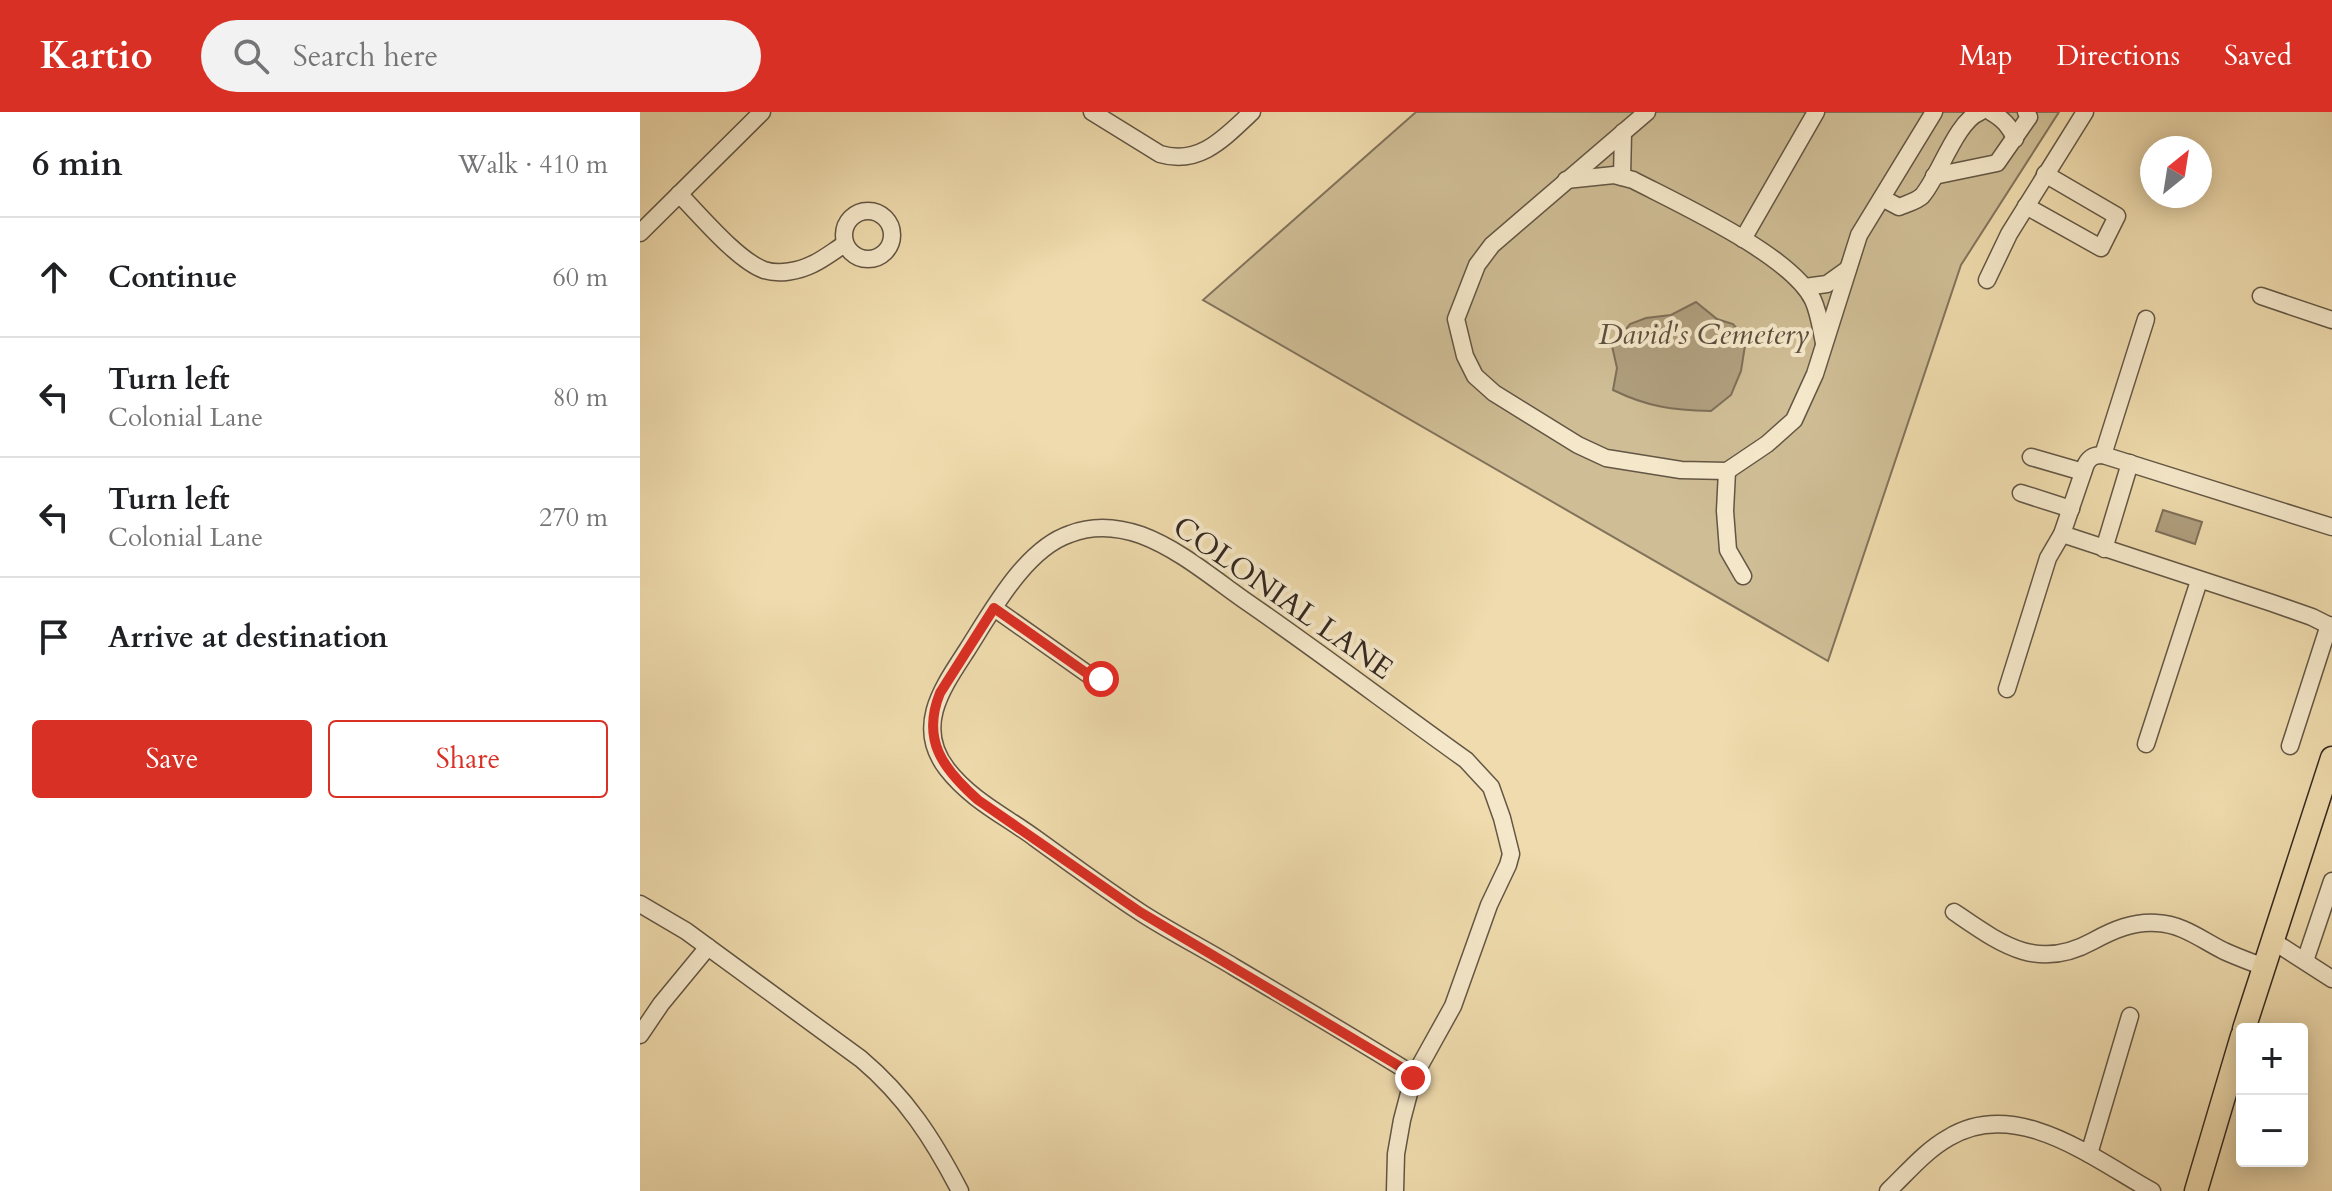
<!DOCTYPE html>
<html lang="en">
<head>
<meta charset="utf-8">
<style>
	:root { --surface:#fff; --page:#f2f2f2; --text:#202124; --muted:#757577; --line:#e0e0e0; --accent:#d93025 }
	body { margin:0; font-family:Cardo,serif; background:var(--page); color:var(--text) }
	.controls { position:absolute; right:24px; bottom:24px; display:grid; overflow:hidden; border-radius:8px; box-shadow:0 4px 20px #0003 }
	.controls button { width:72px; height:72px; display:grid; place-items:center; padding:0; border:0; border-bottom:2px solid var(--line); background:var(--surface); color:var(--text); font:40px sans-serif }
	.compass { position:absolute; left:1500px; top:24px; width:72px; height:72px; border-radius:50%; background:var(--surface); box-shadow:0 4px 20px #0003; rotate:30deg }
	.stop { position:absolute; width:24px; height:24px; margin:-18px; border:6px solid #d93025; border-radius:50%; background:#fff }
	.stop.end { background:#d93025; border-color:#fff; box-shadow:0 2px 8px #0008 }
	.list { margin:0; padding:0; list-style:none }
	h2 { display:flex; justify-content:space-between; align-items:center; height:104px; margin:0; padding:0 32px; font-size:34px }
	h2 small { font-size:26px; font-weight:400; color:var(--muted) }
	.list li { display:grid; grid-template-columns:52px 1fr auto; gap:24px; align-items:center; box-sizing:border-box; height:120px; padding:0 32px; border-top:2px solid var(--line) }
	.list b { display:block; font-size:30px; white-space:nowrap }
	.list p { margin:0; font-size:26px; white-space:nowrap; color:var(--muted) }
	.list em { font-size:26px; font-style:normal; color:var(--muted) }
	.actions { display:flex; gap:16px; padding:24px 32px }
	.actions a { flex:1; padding:18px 0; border:2px solid var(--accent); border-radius:8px; text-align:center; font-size:28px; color:var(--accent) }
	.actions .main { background:var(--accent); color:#fff }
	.icon { flex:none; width:44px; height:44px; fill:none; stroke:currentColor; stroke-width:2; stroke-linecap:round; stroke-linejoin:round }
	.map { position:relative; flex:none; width:1692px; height:1079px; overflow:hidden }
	header { display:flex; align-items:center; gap:48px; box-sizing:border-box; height:112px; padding:0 40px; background:var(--accent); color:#fff }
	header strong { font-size:38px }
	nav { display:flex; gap:44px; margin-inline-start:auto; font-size:28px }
	.search { width:560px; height:72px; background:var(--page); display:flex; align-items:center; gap:20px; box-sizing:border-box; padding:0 28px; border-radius:44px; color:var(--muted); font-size:30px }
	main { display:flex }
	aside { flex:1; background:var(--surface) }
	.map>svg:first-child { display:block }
</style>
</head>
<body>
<header>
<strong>Kartio</strong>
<div class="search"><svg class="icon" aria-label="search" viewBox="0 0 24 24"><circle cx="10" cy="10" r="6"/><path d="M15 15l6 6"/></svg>Search here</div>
<nav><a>Map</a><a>Directions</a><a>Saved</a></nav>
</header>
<main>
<aside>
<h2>6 min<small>Walk · 410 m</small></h2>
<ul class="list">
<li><svg class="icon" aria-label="ahead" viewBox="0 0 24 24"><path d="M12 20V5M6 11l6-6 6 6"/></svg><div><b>Continue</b></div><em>60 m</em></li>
<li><svg class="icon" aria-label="left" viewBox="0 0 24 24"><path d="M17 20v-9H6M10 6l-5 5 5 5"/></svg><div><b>Turn left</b><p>Colonial Lane</p></div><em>80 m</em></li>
<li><svg class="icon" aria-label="left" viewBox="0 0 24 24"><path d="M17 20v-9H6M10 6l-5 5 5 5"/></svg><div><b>Turn left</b><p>Colonial Lane</p></div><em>270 m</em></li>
<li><svg class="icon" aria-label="arrive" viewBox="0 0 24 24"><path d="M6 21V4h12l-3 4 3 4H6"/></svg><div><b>Arrive at destination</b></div></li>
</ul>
<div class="actions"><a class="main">Save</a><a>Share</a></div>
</aside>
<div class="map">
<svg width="1692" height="1079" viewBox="0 0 1692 1079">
	<rect width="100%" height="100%" fill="#efdbad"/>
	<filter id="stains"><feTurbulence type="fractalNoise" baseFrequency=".0025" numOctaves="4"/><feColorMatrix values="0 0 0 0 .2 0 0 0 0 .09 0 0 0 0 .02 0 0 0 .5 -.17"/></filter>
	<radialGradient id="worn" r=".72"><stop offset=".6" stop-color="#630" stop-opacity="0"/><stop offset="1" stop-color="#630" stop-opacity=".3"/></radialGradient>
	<!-- green -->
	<path fill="#cfbd95" stroke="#82735b" stroke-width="2" d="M776 0H1419L1321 153 1188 549 563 188Z"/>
	<!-- water -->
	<g fill="#af9e7d" stroke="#7e6f58" stroke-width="2">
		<path d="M1056 190 1077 207 1093 212 1106 227 1101 259 1091 283 1071 299C1032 298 1008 295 973 278L977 256 972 234 990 212 1006 206 1031 203Z"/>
		<path d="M1523 398 1562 410 1555 432 1516 419Z"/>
	</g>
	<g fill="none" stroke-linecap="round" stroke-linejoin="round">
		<defs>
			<g id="minor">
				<path d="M452 0 520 42C560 54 585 25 612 0"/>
				<path d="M1007 0 852 133 837 153 816 207 825 244 835 264 854 281 938 333 966 346 1041 358 1087 359 1127 332 1154 308 1175 262 1219 123 1294 0"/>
				<path d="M1351 0C1363 7 1370 14 1375 27"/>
				<path d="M1294 64 1357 51 1389 5 1386 0"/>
				<path d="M982 65 983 20"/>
				<path d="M926 68 974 63 993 68C1039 92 1151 143 1173 188 1179 201 1181 217 1184 231"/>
				<path d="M39 82C60 103 97 148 124 158 139 163 159 159 173 152 184 147 195 138 205 132"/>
				<path d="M1242 86 1259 95C1266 92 1277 89 1282 84 1299 65 1316 9 1340 0"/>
				<path d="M1386 94 1461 136 1477 104 1405 62"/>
				<circle cx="228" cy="123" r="24"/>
				<path d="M0 121 122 0"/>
				<path d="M1103 127 1176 0"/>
				<path d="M1347 168 1369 122 1445 0"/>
				<path d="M1165 175 1187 172 1208 157"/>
				<path d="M1621 184 1692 208"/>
				<path d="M1463 343 1692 415"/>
				<path d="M1463 343 1506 207"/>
				<path d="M1391 345 1443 360"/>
				<path d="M1087 359 1085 399 1088 438 1103 464"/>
				<path d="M1381 381 1431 397"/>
				<path d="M1422 422 1632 491 1672 505 1692 515"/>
				<path d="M1464 437 1490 351"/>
				<path d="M354 496 452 565 461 567"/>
				<path d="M1367 577 1403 462 1408 446 1422 422 1446 352C1450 345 1454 343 1463 343"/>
				<path d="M1506 632 1559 469"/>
				<path d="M1650 634 1689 513"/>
				<path d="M0 792 46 819 221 947C266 985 293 1027 320 1079"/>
				<path d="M1314 800C1361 832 1397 860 1453 829 1473 818 1494 809 1517 811 1542 812 1562 828 1584 839 1597 845 1611 850 1624 855"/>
				<path d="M1633 829 1692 867"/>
				<path d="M1665 849 1692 769"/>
				<path d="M0 923 21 892 68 835"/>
				<path d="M1449 1042 1490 904"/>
				<path d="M755 1079 756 1042 762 1008 773 966 813 894 849 793 868 753 871 742 862 706 851 675 826 648C753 596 681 541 607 490 574 467 539 437 501 423 478 415 453 413 430 422 385 437 352 499 327 538 303 575 274 614 307 657 331 688 365 704 395 726 431 752 466 778 503 802 533 821 564 837 594 855 653 890 711 924 769 960L773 966"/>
				<path d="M1248 1079C1267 1061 1285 1039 1308 1026 1376 984 1454 1047 1512 1079"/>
			</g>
			<g id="major">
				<path d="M1604 917 1692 646"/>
				<path d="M1556 1079 1602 924"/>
			</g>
		</defs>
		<!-- minor casing -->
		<use href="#minor" stroke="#635644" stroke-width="19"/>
		<!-- major casing -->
		<use href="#major" stroke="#342921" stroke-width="25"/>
		<!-- minor -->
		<use href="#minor" stroke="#f5e8ca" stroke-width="16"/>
		<!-- major -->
		<use href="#major" stroke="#efdbad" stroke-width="22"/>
	</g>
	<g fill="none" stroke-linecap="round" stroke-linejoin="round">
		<!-- route -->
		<path stroke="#d93025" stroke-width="10" d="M461 567 452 565 354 496 300 581C281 628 303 657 338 688L500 800 769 960 773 966"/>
	</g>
	<g text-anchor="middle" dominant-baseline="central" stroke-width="8" stroke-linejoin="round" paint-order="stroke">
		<!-- park labels -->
		<g font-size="30" font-style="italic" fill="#5b4e3e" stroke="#f5e8ca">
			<text x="1064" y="222">David's Cemetery</text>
		</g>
		<!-- street labels -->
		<g font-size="30" fill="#342921" stroke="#f5e8ca">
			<text transform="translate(643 486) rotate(35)">COLONIAL LANE</text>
		</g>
	</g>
	<rect width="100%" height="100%" filter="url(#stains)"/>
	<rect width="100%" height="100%" fill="url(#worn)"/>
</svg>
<div class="controls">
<button>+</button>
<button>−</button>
</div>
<svg class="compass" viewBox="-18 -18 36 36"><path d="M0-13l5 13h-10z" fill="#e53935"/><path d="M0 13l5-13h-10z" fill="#757577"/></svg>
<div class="stop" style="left:461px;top:567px"></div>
<div class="stop end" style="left:773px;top:966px"></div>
</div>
</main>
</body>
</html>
